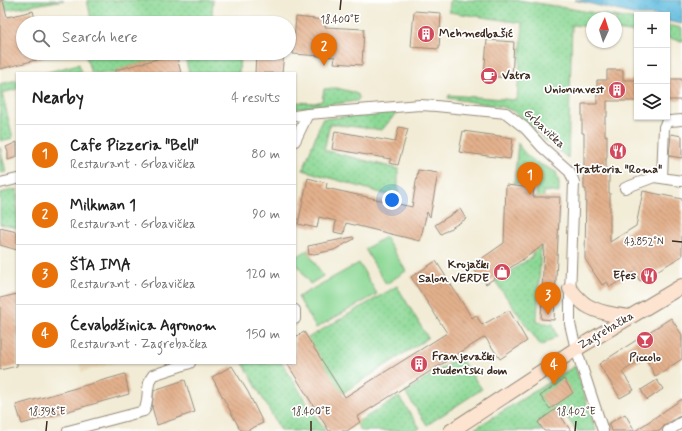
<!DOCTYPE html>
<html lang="en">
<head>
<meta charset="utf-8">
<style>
	:root { --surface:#fff; --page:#f2f2f2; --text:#222; --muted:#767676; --line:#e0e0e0; --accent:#d1495b }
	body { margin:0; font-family:Mynerve,sans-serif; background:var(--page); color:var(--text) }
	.controls { position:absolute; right:12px; top:12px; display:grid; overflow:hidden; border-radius:0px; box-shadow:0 1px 3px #0004 }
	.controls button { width:36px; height:36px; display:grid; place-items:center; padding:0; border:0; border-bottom:1px solid var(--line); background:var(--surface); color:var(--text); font:20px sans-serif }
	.compass { position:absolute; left:586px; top:12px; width:36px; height:36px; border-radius:50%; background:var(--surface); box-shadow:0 1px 3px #0004; rotate:4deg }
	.you { position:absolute; left:392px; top:200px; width:14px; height:14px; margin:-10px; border:3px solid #fff; border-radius:50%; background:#1a73e8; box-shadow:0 0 0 6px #1a73e833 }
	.badge { display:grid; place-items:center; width:26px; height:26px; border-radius:50%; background:var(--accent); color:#fff; font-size:13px; font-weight:700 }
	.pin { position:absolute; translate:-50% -33px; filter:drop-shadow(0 1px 2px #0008) }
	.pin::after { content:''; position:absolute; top:21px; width:14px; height:12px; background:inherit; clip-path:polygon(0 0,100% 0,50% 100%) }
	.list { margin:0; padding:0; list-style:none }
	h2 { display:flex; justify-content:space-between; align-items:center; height:52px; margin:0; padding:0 16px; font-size:17px }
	h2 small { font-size:13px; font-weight:400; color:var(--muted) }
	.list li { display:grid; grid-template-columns:26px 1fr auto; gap:12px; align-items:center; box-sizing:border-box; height:60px; padding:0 16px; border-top:1px solid var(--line) }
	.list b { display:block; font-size:15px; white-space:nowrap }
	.list p { margin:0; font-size:13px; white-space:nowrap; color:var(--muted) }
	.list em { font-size:13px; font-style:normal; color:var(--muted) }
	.icon { flex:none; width:22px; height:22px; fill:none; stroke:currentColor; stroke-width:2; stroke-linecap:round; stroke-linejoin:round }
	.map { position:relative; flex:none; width:682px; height:431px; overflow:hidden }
	.search { position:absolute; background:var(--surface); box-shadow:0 1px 3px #0004; left:16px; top:16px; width:280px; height:44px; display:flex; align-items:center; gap:10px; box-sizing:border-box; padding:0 14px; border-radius:22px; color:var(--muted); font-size:15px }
	.panel { position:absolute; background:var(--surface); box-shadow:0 1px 3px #0004; left:16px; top:72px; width:280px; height:292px; border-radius:0px }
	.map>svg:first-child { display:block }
</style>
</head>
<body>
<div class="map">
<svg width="682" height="431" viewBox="0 0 682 431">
	<defs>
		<pattern id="grass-dots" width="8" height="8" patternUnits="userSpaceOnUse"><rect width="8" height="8" fill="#8cd895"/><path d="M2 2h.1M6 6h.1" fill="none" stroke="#7aba80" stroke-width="1.8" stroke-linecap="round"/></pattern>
		<pattern id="water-ripples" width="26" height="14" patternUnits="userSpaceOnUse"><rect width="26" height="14" fill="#61bcde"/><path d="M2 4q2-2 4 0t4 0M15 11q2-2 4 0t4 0" fill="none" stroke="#5199b3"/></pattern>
		<pattern id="building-back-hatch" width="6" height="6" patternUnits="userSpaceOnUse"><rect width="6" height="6" fill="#e3b08c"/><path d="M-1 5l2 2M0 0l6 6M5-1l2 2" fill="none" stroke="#b98f72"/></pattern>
	</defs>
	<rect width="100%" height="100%" fill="#fff"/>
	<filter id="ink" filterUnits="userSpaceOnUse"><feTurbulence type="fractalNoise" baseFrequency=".025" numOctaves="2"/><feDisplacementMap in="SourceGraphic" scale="8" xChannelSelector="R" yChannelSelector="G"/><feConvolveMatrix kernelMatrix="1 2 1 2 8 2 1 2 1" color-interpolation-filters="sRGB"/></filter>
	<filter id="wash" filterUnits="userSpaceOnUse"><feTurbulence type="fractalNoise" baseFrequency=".012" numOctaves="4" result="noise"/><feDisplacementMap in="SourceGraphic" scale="16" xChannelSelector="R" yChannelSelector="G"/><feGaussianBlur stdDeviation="0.9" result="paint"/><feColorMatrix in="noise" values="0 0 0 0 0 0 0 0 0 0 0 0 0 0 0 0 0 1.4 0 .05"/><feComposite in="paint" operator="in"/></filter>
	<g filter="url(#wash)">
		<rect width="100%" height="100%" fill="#f2ecd6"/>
		<!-- built -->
		<path fill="#ead9ba" d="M79 363H115L82 372Z"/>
		<!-- grass -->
		<g fill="url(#grass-dots)" stroke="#64815a">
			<path d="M0 0H64L0 11Z"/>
			<path d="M87 0H213L212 15 221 23H92Z"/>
			<path d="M450 0H519L637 20V33L616 30V18H592V27L572 25 568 158 545 140 527 122 513 111 503 107 448 98 449 95 517 100 523 23 449 12Z"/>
			<path d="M667 25 682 28V41L667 38Z"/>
			<path d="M85 53H181L121 69 122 73H91Z"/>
			<path d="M184 53H240L239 73H189Z"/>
			<path d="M79 64 82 73H44Z"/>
			<path d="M17 80V89L2 93 13 138 0 141V84Z"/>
			<path d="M337 88 352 92 357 94 359 98 357 101 295 109V102L315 103 322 101 324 89Z"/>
			<path d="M398 111 382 130 330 124 324 150 398 169V198L303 170 322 119Z"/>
			<path d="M518 143C526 160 541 164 556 172L559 183V193L544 191 537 322 553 324 557 336 541 346 495 281 532 257 537 185 514 183Z"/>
			<path d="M0 147 6 172 0 173Z"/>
			<path d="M17 189V228L0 224V193Z"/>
			<path d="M397 286 428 338 341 394 306 339Z"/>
			<path d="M459 357 482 389 427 425 405 392Z"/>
			<path d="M243 363H282L325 431H281Z"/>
			<path d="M575 366 596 431H576L561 408 537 424 542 431H471Z"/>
			<path d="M399 397 420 428 415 431H361L356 423Z"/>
		</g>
		<!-- garden -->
		<g fill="#8cd895" stroke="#64815a">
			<path d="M385 237 406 271 386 284 365 249Z"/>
			<path d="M307 250 323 276 310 284 295 261V258Z"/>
			<path d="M359 263 377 294 316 328 298 297Z"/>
		</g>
		<!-- water -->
		<path fill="url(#water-ripples)" stroke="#4e737e" d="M575 0H682V24L667 21V15H637Z"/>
		<g id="blocks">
			<!-- building -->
			<g fill="url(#building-back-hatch)">
				<path d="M3 0 7 17 33 11 36 23H23V53H52V56L0 69V1Z"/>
				<path d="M414 11 441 13 439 49 411 47Z"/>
				<path d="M296 17 325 20V27L364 29 362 65 334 63 335 57 293 54Z"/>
				<path d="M487 40 514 42 512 78 484 76Z"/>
				<path d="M256 53H284L282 73H255Z"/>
				<path d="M176 54 181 73H116V70Z"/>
				<path d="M607 70H623V80H637V101H607V117H605V136L607 135V158H606V174H609V193H610V242L636 226 643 191 682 199V256L640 281 634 272 610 287 607 282 602 285 585 259 586 189H584V133H582V104H597V80H607Z"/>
				<rect x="667" y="79" width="15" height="21"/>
				<path d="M399 127 408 129 398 165 389 163 391 159 332 149 335 131 395 142Z"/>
				<path d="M463 131 513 138 510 159 459 152Z"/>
				<path d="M671 134 682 136V158L669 156Z"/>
				<path d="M17 142V157L8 160V152L6 147Z"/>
				<path d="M418 170 438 173 430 217 427 212 420 241 346 223 344 234 334 232 336 221 319 217 317 228 298 224 308 178 327 183 326 188 412 207Z"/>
				<path d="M506 185 534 188 533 197H560L554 320 541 319 544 245 486 284 471 266 504 243Z"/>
				<path d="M460 209 466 219 441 234 435 225Z"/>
				<path d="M0 228 17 232V250L0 245Z"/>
				<path d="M353 237 354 239 334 250 309 255 308 246Z"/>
				<path d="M436 261 472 318 476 315 482 325 509 310 527 341 500 359 485 337 357 417 360 422 347 431H329L287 363H295V337L304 332 345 397 447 333 411 277Z"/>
				<path d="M17 294V366L0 370V298Z"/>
				<path d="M671 318 682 335V359L668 368 669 369 655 376 645 357 622 372 634 390 620 398 599 364Z"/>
				<path d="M232 366 248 392 263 423 246 431H241L212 377Z"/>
				<path d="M125 374 129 394 22 424 16 405Z"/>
				<path d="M564 379 573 393 550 409 540 396Z"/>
				<path d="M185 380 195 412 157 425 152 407 154 390Z"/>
				<path d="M657 380 663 389 647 400 641 390Z"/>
				<path d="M682 399V416L678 417 664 426 660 431H612L608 424 625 414 635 431Z"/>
				<path d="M556 409 571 431H544L538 422Z"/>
			</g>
		</g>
	</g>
	<g filter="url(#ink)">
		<use href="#blocks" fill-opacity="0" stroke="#968b7a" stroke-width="1"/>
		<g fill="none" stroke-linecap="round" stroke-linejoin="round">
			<defs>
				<g id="street">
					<path d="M295 116 308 114 420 105 436 106 506 113 525 128 542 147 570 172 574 182 570 296V324L576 349 603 431"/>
					<path d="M295 141 308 114"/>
					<path d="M662 178 664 127 666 123 670 121 682 120"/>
					<path d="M0 183 17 179"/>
					<path d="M625 188 654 177 682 181"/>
					<path d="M295 310V319"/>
					<path d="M68 431 144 411C150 400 145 384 153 375L190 363"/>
					<path d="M668 431 682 422"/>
				</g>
				<g id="secondary">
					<path d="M570 289C575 295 580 301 586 305 599 313 615 315 629 317"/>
					<path d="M451 431 576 349 682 286"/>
				</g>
			</defs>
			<!-- street casing -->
			<use href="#street" stroke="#968b7a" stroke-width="12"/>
			<!-- secondary casing -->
			<use href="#secondary" stroke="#968b7a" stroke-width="16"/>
			<!-- street -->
			<use href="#street" stroke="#fff" stroke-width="10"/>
			<!-- secondary -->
			<use href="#secondary" stroke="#fde4d1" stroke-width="14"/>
		</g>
	</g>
	<!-- ticks -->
	<path fill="none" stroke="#3b2a1e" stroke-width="1.5" d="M340 10 341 0M672 241 682 242M46 431 47 421M311 431V421M575 431 576 421"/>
	<!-- icons -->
	<defs>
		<symbol id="building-disc" viewBox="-11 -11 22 22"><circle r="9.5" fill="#d1495b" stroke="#fff"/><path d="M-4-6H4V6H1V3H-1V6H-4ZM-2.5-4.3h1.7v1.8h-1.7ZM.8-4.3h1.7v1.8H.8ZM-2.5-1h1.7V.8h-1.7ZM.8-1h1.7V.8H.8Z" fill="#fff"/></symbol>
		<symbol id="cafe-disc" viewBox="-11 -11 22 22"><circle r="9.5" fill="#d1495b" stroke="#fff"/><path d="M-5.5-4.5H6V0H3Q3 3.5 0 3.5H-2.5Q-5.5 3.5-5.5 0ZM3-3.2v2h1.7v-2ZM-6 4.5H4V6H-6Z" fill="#fff"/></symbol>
		<symbol id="restaurant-disc" viewBox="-11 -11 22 22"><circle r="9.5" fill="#d1495b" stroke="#fff"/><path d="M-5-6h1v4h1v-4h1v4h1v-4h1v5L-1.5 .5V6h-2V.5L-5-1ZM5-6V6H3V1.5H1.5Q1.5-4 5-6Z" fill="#fff"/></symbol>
		<symbol id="shop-disc" viewBox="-11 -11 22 22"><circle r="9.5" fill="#d1495b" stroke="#fff"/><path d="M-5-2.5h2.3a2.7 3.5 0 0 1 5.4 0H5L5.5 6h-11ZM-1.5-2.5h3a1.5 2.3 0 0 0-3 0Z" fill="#fff"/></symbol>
		<symbol id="bar-disc" viewBox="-11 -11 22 22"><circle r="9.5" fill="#d1495b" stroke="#fff"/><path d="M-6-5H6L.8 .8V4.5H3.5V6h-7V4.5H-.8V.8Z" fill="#fff"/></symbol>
	</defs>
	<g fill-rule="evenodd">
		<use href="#building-disc" x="416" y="24" width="20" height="20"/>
		<use href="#cafe-disc" x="479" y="66" width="20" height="20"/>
		<use href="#building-disc" x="607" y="80" width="20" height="20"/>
		<use href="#restaurant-disc" x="608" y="141" width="20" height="20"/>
		<use href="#shop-disc" x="492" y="262" width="20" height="20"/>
		<use href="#restaurant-disc" x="639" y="266" width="20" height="20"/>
		<use href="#bar-disc" x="635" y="330" width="20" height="20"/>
		<use href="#building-disc" x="409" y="354" width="20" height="20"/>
	</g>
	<g text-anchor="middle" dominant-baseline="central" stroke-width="3.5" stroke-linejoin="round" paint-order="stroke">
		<!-- poi labels -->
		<g font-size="12" font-weight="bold" fill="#3b2a1e" stroke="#fff" text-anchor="start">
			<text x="439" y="34">Mehmedbašić</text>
			<text x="502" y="76">Vatra</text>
			<text x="604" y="90" text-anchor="end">Unioninvest</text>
			<text x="618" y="170" text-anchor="middle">Trattoria "Roma"</text>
			<text x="489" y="265" text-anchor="end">Krojački<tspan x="489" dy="14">Salon VERDE</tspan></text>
			<text x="636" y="276" text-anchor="end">Efes</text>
			<text x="432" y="357">Franjevački<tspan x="432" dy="14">studentski dom</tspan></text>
			<text x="645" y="358" text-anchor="middle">Piccolo</text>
		</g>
		<!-- street labels -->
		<g font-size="12" fill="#3b2a1e" stroke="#fff">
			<text transform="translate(544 129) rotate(43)">Grbavička</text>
			<text transform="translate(606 331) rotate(-31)">Zagrebačka</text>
		</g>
	</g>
	<g font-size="10" text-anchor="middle" fill="#3b2a1e" stroke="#fff" stroke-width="3.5" stroke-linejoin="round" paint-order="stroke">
		<text x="340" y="23">18.400°E</text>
		<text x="644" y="245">43.852°N</text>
		<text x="47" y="415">18.398°E</text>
		<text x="311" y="415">18.400°E</text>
		<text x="576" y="415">18.402°E</text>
	</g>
</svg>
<div class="controls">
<button>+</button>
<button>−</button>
<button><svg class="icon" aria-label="layers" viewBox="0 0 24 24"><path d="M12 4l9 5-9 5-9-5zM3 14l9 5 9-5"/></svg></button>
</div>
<svg class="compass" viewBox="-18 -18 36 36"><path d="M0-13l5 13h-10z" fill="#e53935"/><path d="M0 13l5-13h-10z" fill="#767676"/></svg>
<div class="you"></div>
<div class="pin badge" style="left:530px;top:195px;background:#e8710a">1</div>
<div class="pin badge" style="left:324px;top:66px;background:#e8710a">2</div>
<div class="pin badge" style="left:548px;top:315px;background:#e8710a">3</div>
<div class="pin badge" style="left:554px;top:385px;background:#e8710a">4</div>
<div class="search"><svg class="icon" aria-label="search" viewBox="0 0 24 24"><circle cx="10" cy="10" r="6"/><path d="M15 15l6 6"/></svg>Search here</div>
<section class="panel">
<h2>Nearby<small>4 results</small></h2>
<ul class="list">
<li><span class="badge" style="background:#e8710a">1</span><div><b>Cafe Pizzeria &quot;Bell&quot;</b><p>Restaurant · Grbavička</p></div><em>80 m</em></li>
<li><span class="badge" style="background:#e8710a">2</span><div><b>Milkman 1</b><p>Restaurant · Grbavička</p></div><em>90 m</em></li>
<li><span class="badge" style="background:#e8710a">3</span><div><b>ŠTA IMA</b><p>Restaurant · Grbavička</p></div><em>120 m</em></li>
<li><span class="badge" style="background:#e8710a">4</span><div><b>Ćevabdžinica Agronom</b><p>Restaurant · Zagrebačka</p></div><em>150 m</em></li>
</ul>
</section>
</div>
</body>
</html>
